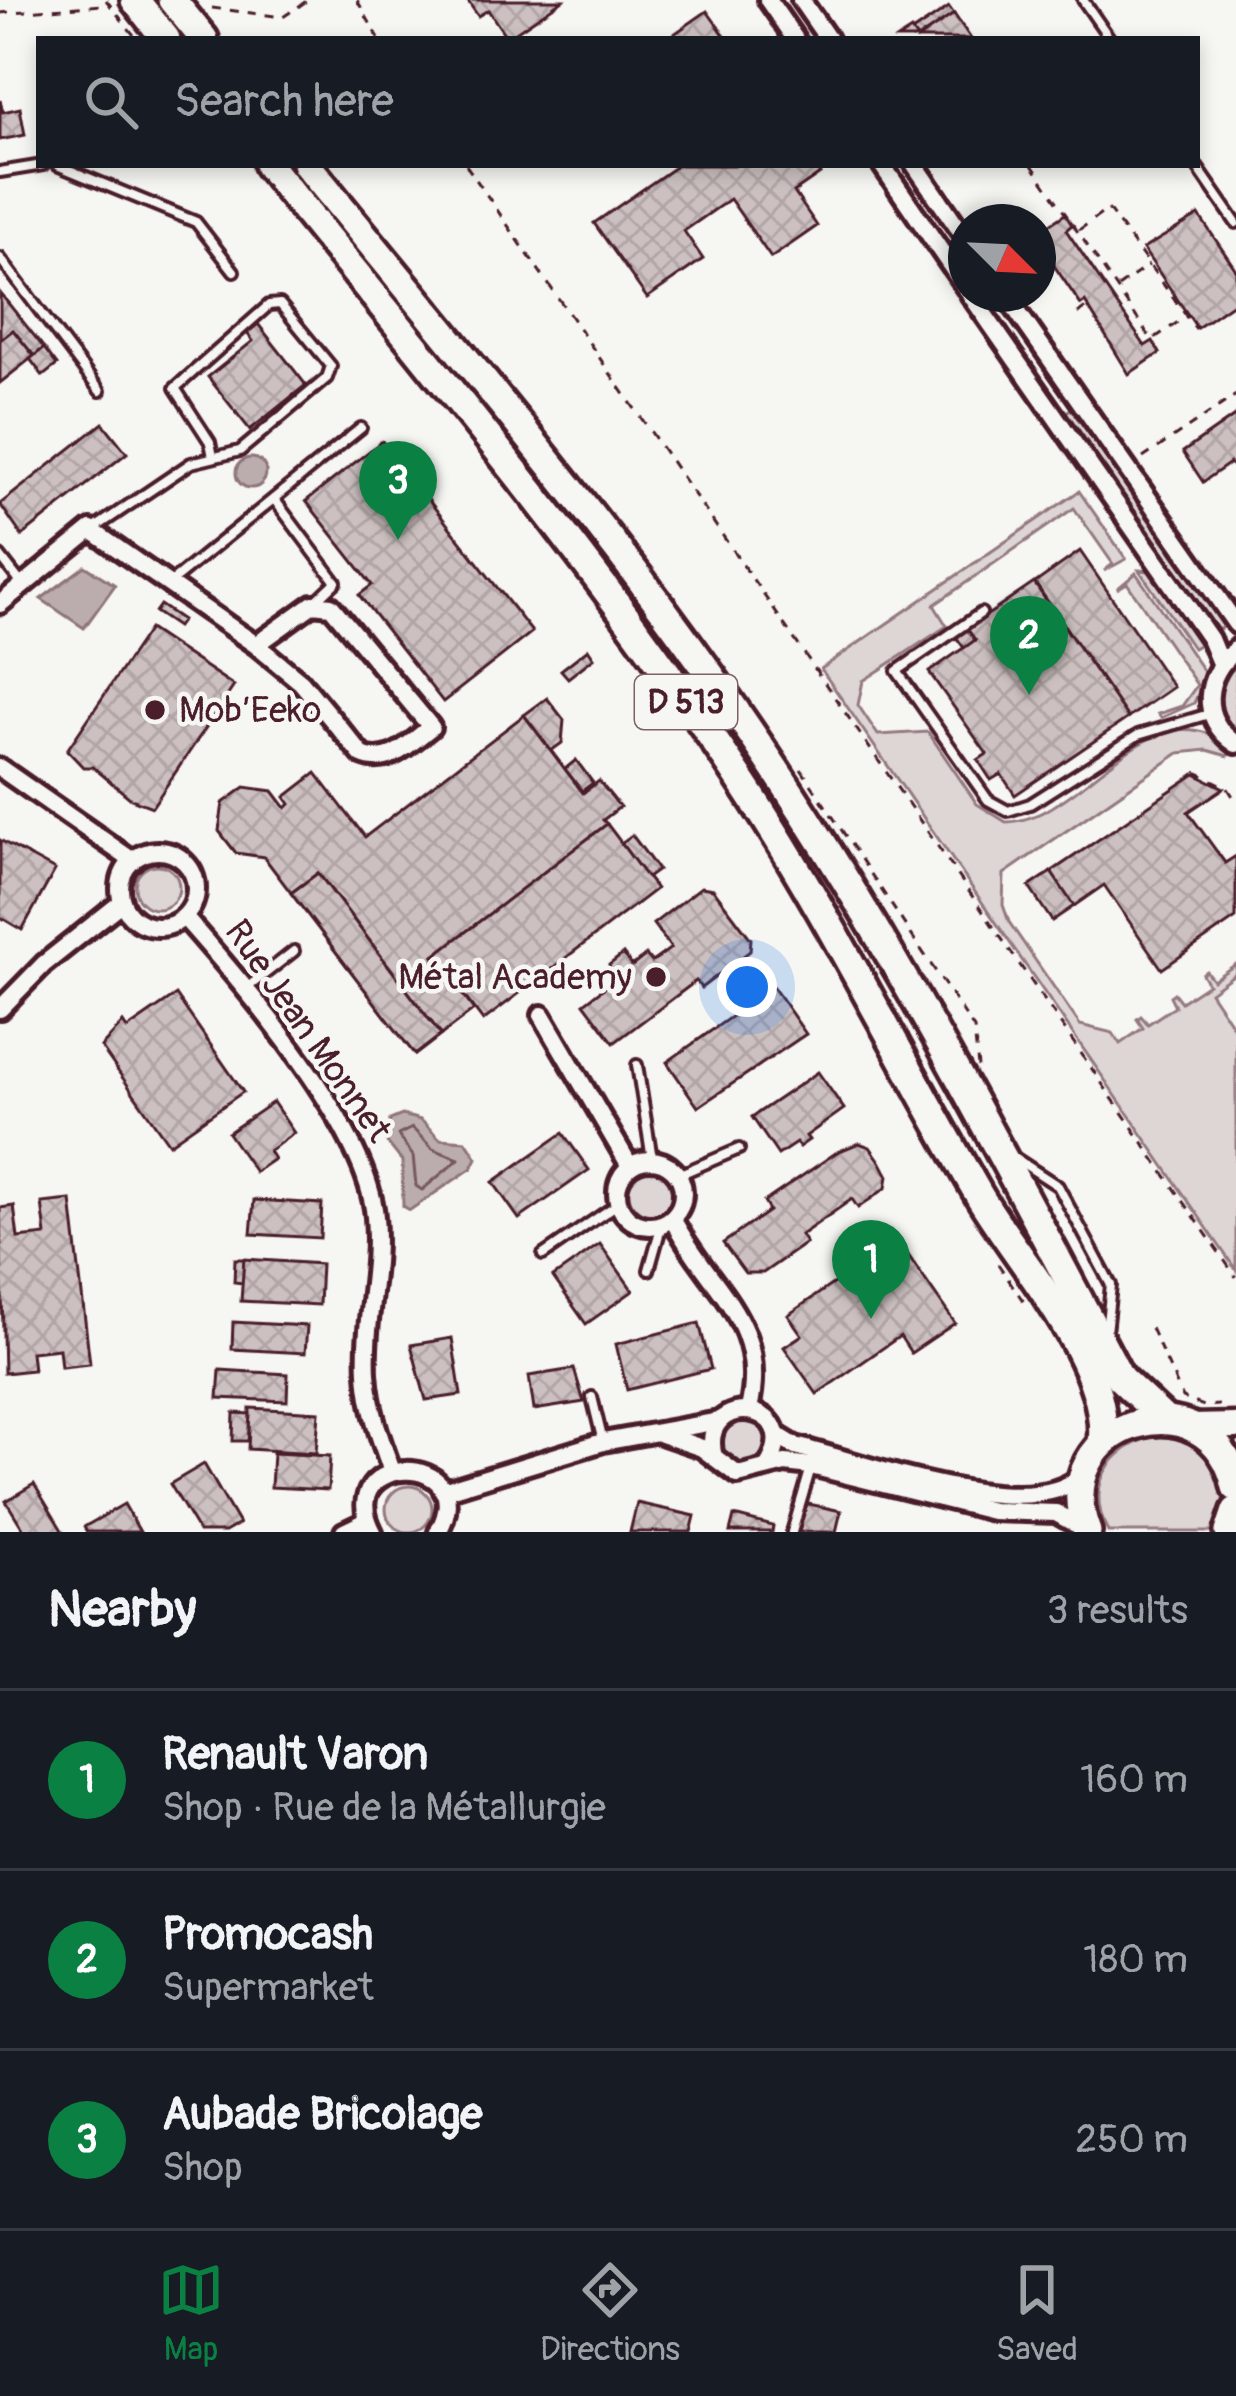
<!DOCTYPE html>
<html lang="en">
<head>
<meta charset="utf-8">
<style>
	:root { --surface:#171b24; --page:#242831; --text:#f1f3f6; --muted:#9ea1a6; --line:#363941; --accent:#0b8043 }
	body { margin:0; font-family:Pangolin,sans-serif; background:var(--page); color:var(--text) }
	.compass { position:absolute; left:948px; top:204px; width:108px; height:108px; border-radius:50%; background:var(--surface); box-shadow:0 6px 18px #0003; rotate:114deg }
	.you { position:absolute; left:747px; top:987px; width:42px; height:42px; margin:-30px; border:9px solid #fff; border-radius:50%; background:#1a73e8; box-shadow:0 0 0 18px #1a73e833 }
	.badge { display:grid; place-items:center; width:78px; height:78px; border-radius:50%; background:var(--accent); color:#fff; font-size:39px; font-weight:700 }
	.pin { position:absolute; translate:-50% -99px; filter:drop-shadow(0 3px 6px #0008) }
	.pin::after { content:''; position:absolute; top:63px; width:42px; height:36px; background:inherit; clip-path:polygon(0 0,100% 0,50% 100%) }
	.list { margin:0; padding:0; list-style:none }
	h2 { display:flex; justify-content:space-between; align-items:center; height:156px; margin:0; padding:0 48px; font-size:51px }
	h2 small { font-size:39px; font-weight:400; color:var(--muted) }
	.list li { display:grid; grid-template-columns:78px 1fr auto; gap:36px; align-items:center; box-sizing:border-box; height:180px; padding:0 48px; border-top:3px solid var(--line) }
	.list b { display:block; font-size:45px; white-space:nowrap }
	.list p { margin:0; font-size:39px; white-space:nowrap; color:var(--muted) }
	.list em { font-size:39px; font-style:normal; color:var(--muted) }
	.icon { flex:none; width:66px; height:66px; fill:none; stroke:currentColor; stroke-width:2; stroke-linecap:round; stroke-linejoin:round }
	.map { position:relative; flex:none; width:1236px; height:1532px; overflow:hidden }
	.search { position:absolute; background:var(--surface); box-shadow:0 6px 18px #0003; left:36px; right:36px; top:36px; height:132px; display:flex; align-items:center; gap:30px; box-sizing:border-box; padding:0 42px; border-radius:0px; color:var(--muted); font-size:45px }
	.sheet { height:696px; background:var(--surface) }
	nav { display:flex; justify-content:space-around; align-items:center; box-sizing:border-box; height:168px; border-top:3px solid var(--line); background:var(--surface); font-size:33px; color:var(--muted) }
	nav a { display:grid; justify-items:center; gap:6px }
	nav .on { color:var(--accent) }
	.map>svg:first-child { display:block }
</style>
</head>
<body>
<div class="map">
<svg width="1236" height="1532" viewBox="0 0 1236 1532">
	<defs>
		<pattern id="building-cross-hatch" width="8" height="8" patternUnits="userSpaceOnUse" patternTransform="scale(3)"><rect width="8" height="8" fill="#ccc1c0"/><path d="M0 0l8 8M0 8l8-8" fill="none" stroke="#b1a5a5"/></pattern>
	</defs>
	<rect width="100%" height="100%" fill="#f6f6f2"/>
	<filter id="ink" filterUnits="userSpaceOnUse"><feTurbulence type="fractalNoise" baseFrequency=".00833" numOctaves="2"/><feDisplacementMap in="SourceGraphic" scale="24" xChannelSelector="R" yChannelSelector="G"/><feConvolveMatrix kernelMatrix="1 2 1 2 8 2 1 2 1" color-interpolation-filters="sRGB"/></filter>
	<g filter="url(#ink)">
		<!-- green -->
		<g fill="#ddd6d5" stroke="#947a80" stroke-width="3">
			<path d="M1075 406 1226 625 1213 633 1062 415Z"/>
			<path d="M1079 491 1126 559 1104 571 1113 564 1074 508 934 605 947 626 863 681 858 705 878 735 928 732 977 804 1006 822C1086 820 1147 680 1234 748L1228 756 1207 750 1179 753 1004 874 1003 905 1009 922 1080 1025 1113 1033 1120 1044 1143 1028 1137 1019 1141 1016 1148 1024 1175 1006 1170 996 1174 993 1181 1002 1208 984 1202 974 1206 971 1213 980 1236 964V973L1210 992 1236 1031V1270L821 669Z"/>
			<path d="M1139 570 1150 571 1200 644 1193 648Z"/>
			<path d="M1136 573 1206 675 1194 703 1161 718 1158 714 1182 706 1197 685 1127 583 1117 589Z"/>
			<path d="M1236 659V731L1223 717 1218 690Z"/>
			<circle cx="157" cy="887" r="22"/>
			<circle cx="652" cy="1192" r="23"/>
			<circle cx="745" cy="1443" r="25"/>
			<path d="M1169 1434C1214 1449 1236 1487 1215 1532H1108C1081 1480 1117 1439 1169 1434Z"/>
			<circle cx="409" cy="1509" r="23"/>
		</g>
		<!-- water -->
		<g fill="#bbadae" stroke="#8e747a" stroke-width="3">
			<circle cx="251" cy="473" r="15"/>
			<path d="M85 566 115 585 84 628 41 599Z"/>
			<path d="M402 1115 421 1120 440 1139 466 1141 477 1158 472 1168 410 1210 403 1206 402 1161 386 1141 390 1120Z"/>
		</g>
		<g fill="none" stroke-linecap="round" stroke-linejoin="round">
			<!-- shore -->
			<path stroke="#77585f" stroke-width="3" d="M412 1128 433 1149 459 1159 422 1190 416 1186 413 1156 398 1135Z"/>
		</g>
		<!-- building -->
		<g fill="url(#building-cross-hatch)" stroke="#4a1f2b" stroke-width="3">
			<path d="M467 0H563L507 38 488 10 478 16Z"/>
			<path d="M949 7 954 14 917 39 912 32Z"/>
			<path d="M707 11 727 39H667Z"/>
			<path d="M954 14 971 39H897L911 30 917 39Z"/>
			<path d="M0 100 3 112 20 108 25 135 0 140Z"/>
			<path d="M678 165H814L820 174 794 192 817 226 771 258 730 199 684 231 703 259 647 298 594 223Z"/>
			<path d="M1065 214 1072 225 1066 230 1145 346 1153 341 1160 353 1129 374 1085 302 1081 305 1038 242V232Z"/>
			<path d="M1199 215 1236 270V301L1197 328 1143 249Z"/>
			<path d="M0 293 44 348 34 356 13 330 0 340Z"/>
			<path d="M258 324 306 385 250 430 208 377 253 341 247 333Z"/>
			<path d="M13 330 34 356 0 383V340Z"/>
			<path d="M44 348 57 365 43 376 30 359Z"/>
			<path d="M1236 415V470L1230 463 1203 482 1183 452Z"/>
			<path d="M103 423 127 453 22 536 0 504Z"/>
			<path d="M382 441 532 632 443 702 359 595 372 585 306 501Z"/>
			<path d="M1080 551 1173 687 1128 718 1035 583Z"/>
			<path d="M1034 583 1128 718 1015 795 1001 774 991 780 978 760 987 754 929 672 975 640 967 629Z"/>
			<path d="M160 605 182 620 177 627 155 612Z"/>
			<path d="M149 629 234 686 152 807 131 799 93 767H83L67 750Z"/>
			<path d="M967 629 975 640 964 648 956 637Z"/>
			<path d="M588 649 594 658 568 678 561 670Z"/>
			<path d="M547 698 564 720 562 743 551 751 524 715Z"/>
			<path d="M524 715 583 793 599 781 620 807 603 820 607 824 434 956 474 1010 441 1035 318 873 291 893 264 857 236 853 219 831 223 803 245 787 273 791 286 808 290 804 285 797 316 773 365 837Z"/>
			<path d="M576 760 593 783 582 791 565 769Z"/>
			<path d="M1195 774 1224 788 1188 812 1225 863 1236 856V918L1162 969 1104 885 1074 906 1051 872Z"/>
			<path d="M607 824 656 889 483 1021 434 956Z"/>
			<path d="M632 835 658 870 647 878 621 843Z"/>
			<path d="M0 840 55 870 22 930 0 917Z"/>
			<path d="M1051 872 1074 906 1052 921 1029 887Z"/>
			<path d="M318 873 441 1035 415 1055 291 893Z"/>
			<path d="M318 873 441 1035 415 1055 291 893Z"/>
			<path d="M701 887 713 889 751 939 750 951 701 988 696 981 614 1043 584 1003 613 981 609 965 623 954 632 966 646 955 652 962 671 948 653 924Z"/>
			<path d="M773 987 806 1034 698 1107 667 1062Z"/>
			<path d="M176 995 243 1092 169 1144 101 1047 123 1023 127 1029Z"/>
			<path d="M818 1072 844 1109 806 1136 809 1140 799 1147 796 1143 778 1155 752 1117Z"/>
			<path d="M273 1102 294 1133 269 1151 274 1159 255 1172 228 1133Z"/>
			<path d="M563 1133 589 1170 519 1219 493 1182Z"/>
			<path d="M859 1143 870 1147 880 1161 888 1176 886 1188 858 1208 852 1199 801 1235 806 1243 763 1273H745L723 1243 769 1211 764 1202 837 1152Z"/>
			<path d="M71 1200 90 1364 61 1367 59 1349 31 1352 33 1370 4 1373 0 1208 14 1206 18 1238 46 1235 42 1203Z"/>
			<path d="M254 1200 322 1204 320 1238 251 1234Z"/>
			<path d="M897 1239 955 1323 911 1353 900 1336 817 1394 784 1347 802 1335 788 1315Z"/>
			<path d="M600 1244 633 1291 586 1324 553 1277Z"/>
			<path d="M235 1259H244L243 1283 234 1282Z"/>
			<path d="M244 1259 321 1264 319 1305 241 1301Z"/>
			<path d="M233 1322 307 1326 305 1353 232 1349Z"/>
			<path d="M699 1323 711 1369 627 1390 616 1344Z"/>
			<path d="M452 1338 461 1395 426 1400 411 1345Z"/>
			<path d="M574 1369 584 1402 534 1410 529 1376Z"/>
			<path d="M220 1370 288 1374 287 1401 218 1398Z"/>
			<path d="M250 1408 319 1412 316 1453 248 1449Z"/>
			<path d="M234 1413 250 1414 248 1441H233Z"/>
			<path d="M273 1453 330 1456 328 1490 271 1487Z"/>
			<path d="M204 1464 239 1524 225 1532H199L170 1484Z"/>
			<path d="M34 1484 63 1532H25L6 1501Z"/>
			<path d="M637 1503 695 1516 691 1532H630Z"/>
			<path d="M804 1503 841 1511 836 1532H796Z"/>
			<path d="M124 1504 140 1532H87L84 1527Z"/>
			<path d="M734 1516 773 1526 772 1532H730Z"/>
		</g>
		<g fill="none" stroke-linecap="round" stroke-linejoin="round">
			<defs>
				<g id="service">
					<path d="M1083 0 1110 39"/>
					<path d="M57 165 196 222 234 271"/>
					<path d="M1196 165 1236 223"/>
					<path d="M0 172 43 165"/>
					<path d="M0 258 100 391"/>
					<path d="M274 499 336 582 314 603"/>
					<path d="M92 530 191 463 240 451 327 378 331 366 280 304 269 305 175 388 210 442 213 457"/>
					<path d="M0 556 21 583"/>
					<path d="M171 582 361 428"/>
					<path d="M981 613 897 671 988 800 1008 811 1030 804 1138 735 1209 714"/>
					<path d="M248 987 294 951"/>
					<path d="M637 1065 652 1159"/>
					<path d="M1015 1158 1058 1186 1111 1285 1106 1333"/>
					<path d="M678 1175 739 1149"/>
					<path d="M543 1255 619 1203"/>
					<path d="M649 1270 662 1224"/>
					<path d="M592 1397 603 1442"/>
					<path d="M792 1532 812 1464"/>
				</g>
				<g id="minor">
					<path d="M768 0 795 39"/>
					<path d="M801 0 828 39"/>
					<path d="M882 165 966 288"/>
					<path d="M915 165 966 239"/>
					<path d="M970 294 1210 639 1220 663"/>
					<path d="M1005 294 1236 624"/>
					<path d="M0 604 91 530 256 645 313 604 331 606 431 727C411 742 389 767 362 755L301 682 256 645"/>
					<path d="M1236 649C1204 676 1198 718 1236 744"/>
					<path d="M0 768 133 861"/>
					<circle cx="158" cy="889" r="38"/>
					<path d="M184 917C245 986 367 1127 375 1217 380 1269 364 1321 367 1373 369 1408 380 1439 392 1471"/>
					<path d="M0 1009 44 964 122 902"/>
					<path d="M542 1015 630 1166"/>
					<circle cx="650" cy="1193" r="33"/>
					<path d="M672 1218C708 1289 770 1321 749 1409"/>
					<path d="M661 1434 702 1448 738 1475 785 1463 811 1466 992 1511 1056 1513 1086 1530"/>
					<path d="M777 1435 795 1446C862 1462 1031 1528 1083 1474"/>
					<path d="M714 1457C696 1388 809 1401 767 1467"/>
					<path d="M443 1491 603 1442 719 1421"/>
					<path d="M344 1532 367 1521"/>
					<path d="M373 1532C330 1451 484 1450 438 1532"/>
				</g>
				<path id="secondary" d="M1192 1427 1236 1426"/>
				<g id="primary">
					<path d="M135 0 166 39"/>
					<path d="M172 0 204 39"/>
					<path d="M268 165C431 367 601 568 744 785 831 917 900 1059 979 1195 1018 1262 1112 1363 1102 1443"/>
					<path d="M307 165C463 358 627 547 765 754 898 953 1008 1166 1120 1378L1165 1420"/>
					<path d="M1087 1532C1044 1421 1212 1371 1236 1487"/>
					<path d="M1229 1532 1236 1511"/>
				</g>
			</defs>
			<!-- service casing -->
			<use href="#service" stroke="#4a1f2b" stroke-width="16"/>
			<!-- minor casing -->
			<use href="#minor" stroke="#4a1f2b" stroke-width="26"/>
			<!-- secondary casing -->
			<use href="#secondary" stroke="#4a1f2b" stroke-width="33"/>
			<!-- primary casing -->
			<use href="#primary" stroke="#4a1f2b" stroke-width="36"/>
			<!-- path -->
			<g stroke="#4a1f2b" stroke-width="3" stroke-dasharray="9 9" stroke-linecap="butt">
				<path d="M106 0 137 39"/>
				<path d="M357 0 379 39"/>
				<path d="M212 8 283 17 308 0"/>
				<path d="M0 13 103 5"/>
				<path d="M466 165 1236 1277"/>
				<path d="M1032 165 1152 340 1187 316"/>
				<path d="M1079 230 1108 209 1196 329"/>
				<path d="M1118 287 1149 265"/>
				<path d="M1078 314 1088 306"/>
				<path d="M1143 458 1236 395"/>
				<path d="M801 769 974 1029 978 1067"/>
				<path d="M1196 772 1227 787 1236 801"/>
				<path d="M998 1264 1026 1305"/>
				<path d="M1151 1328 1183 1398 1204 1406 1219 1405"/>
			</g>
			<!-- service -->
			<use href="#service" stroke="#f6f6f2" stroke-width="8"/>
			<!-- minor -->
			<use href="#minor" stroke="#f6f6f2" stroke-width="16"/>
			<!-- secondary -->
			<use href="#secondary" stroke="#f6f6f2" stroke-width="24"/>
			<!-- primary -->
			<use href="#primary" stroke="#f6f6f2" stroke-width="27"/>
		</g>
	</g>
	<!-- markers -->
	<g fill="#4a1f2b" stroke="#f6f6f2" stroke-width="4.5">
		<circle cx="155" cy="710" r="12"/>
		<circle cx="656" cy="977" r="12"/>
	</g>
	<g text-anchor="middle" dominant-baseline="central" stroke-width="9" stroke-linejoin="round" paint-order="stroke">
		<!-- shield labels -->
		<rect fill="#f6f6f2" stroke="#7e6067" stroke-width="3" x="635" y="675" width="102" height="54" rx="9"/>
		<g font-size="33" font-weight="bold" fill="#4a1f2b">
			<text x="686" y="702">D 513</text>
		</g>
		<!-- poi labels -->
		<g font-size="36" fill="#4a1f2b" stroke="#f6f6f2" text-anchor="start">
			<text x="179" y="710">Mob’Eeko</text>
			<text x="632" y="977" text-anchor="end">Métal Academy</text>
		</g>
		<!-- street labels -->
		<g font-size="36" fill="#4a1f2b" stroke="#f6f6f2">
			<text transform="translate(308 1031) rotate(55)">Rue Jean Monnet</text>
		</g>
	</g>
</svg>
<svg class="compass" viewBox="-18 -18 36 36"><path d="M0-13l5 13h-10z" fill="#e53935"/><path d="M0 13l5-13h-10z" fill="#9ea1a6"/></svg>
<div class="you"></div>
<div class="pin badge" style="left:871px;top:1319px">1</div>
<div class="pin badge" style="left:1029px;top:695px">2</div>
<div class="pin badge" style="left:398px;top:540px">3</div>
<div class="search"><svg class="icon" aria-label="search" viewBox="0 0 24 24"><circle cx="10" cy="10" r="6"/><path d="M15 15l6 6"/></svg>Search here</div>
</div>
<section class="sheet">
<h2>Nearby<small>3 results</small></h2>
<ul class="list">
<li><span class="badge">1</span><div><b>Renault Varon</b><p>Shop · Rue de la Métallurgie</p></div><em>160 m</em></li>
<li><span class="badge">2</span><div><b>Promocash</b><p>Supermarket</p></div><em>180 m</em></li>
<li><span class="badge">3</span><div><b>Aubade Bricolage</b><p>Shop</p></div><em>250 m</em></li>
</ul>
</section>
<nav>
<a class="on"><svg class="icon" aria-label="map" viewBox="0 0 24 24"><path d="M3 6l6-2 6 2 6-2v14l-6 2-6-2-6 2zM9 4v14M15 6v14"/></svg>Map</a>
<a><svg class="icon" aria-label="directions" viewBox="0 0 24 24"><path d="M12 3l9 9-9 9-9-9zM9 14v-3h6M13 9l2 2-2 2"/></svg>Directions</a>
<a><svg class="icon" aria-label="saved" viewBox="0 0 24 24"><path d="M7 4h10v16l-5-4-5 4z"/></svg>Saved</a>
</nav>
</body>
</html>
